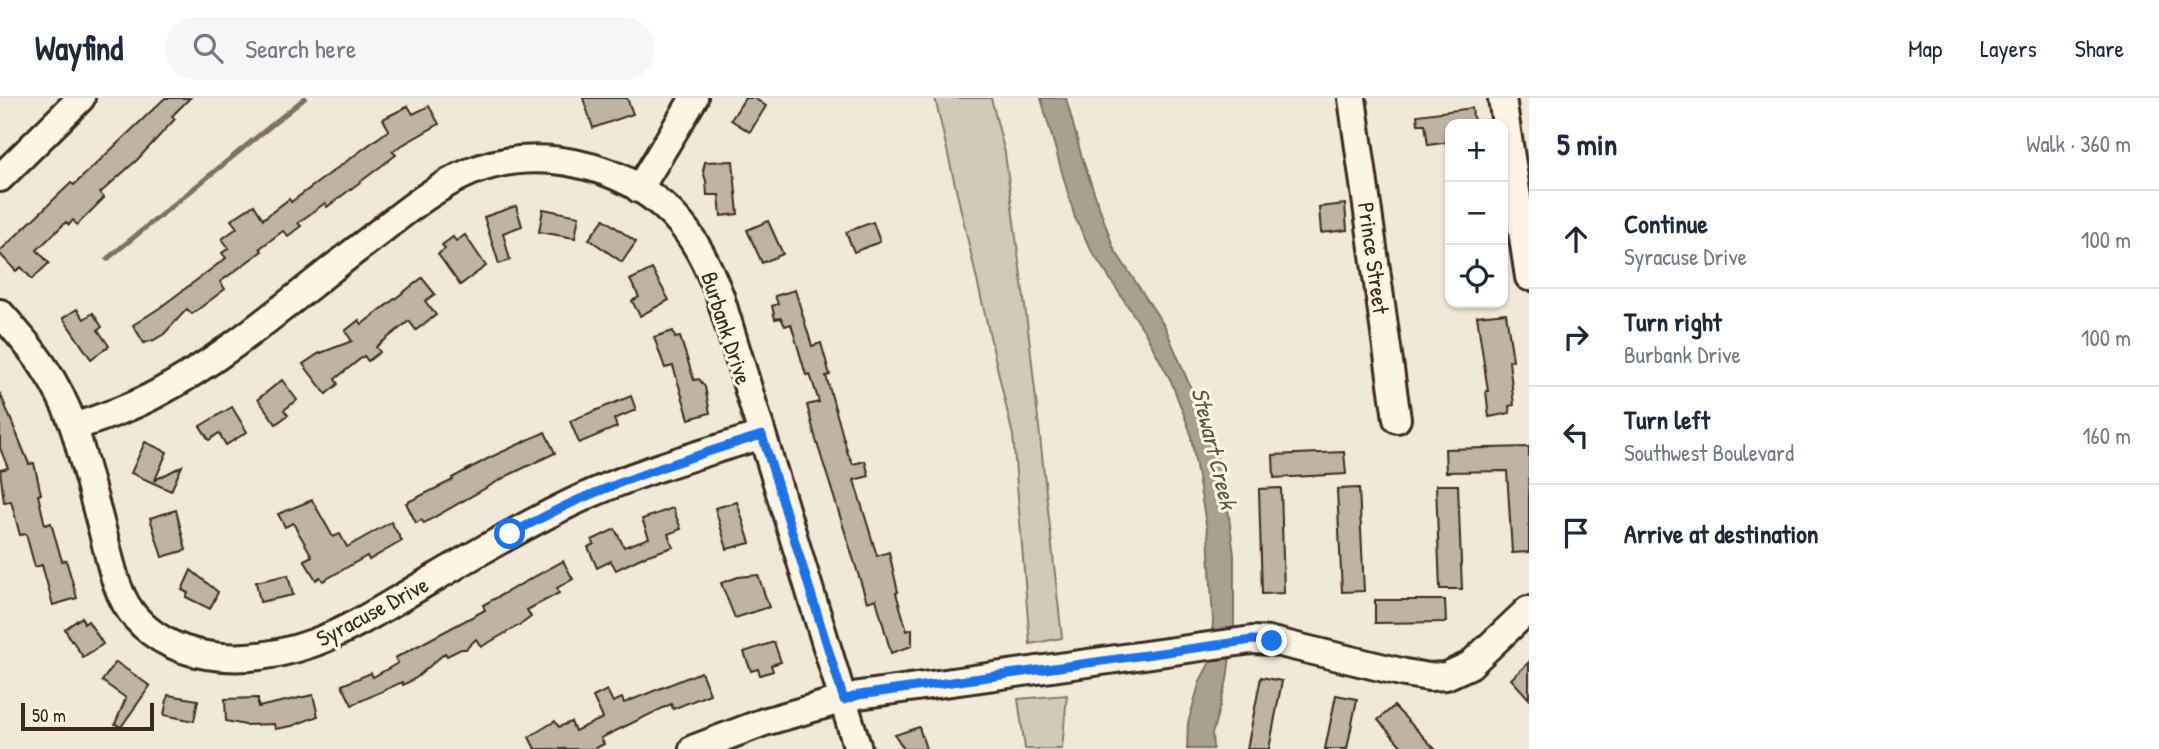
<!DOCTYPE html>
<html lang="en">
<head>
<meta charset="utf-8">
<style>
	:root { --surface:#fff; --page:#f6f6f7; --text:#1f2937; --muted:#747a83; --line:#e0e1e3 }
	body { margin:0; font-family:"Patrick Hand",sans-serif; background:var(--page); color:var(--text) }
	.controls { position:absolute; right:21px; top:21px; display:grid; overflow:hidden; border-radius:14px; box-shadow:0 2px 5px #0004 }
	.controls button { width:63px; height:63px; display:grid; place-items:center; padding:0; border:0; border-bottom:2px solid var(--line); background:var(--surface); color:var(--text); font:35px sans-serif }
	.scale { position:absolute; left:21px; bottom:18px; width:133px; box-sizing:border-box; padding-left:7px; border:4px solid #3b2a1e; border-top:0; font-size:19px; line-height:24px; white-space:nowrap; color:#3b2a1e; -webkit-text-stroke:5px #fcf5e5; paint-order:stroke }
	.stop { position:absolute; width:21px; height:21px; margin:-16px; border:5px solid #1a73e8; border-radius:50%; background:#fff }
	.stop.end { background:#1a73e8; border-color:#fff; box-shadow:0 2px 7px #0008 }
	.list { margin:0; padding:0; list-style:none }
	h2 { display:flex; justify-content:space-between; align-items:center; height:91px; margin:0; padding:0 28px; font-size:30px }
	h2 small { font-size:23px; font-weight:400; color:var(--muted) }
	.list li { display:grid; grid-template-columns:46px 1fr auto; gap:21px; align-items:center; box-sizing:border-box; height:98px; padding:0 28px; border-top:2px solid var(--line) }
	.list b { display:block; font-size:26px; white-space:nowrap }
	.list p { margin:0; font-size:23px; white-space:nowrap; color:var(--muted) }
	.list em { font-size:23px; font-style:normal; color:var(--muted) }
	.icon { flex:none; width:38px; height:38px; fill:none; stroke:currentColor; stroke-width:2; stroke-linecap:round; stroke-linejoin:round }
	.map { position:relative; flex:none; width:1529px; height:651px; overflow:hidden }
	header { display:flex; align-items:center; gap:42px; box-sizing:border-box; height:98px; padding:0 35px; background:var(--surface); border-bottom:2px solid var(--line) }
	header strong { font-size:33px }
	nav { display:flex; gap:38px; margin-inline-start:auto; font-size:24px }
	.search { width:490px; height:63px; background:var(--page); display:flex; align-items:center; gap:18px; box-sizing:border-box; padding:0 24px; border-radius:38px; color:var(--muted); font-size:26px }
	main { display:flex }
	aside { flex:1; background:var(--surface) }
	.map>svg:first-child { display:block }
</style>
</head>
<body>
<header>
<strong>Wayfind</strong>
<div class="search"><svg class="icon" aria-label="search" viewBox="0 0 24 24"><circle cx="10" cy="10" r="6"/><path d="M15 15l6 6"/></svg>Search here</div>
<nav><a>Map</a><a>Layers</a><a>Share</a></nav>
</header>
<main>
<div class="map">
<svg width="1529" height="651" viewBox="0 0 1529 651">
	<rect width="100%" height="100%" fill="#f0e9d9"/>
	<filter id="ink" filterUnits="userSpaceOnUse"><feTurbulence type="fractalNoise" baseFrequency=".0143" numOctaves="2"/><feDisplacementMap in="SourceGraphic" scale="14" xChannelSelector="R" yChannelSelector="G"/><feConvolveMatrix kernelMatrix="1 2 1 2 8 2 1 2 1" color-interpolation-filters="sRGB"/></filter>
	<g filter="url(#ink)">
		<!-- green -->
		<g fill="#d2c9ba" stroke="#867a6c" stroke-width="2">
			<path d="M935 0H991L1005 55 1030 247 1062 540 1030 546 1013 338Z"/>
			<path d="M1067 597 1062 651H1025L1018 601Z"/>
		</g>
		<!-- water -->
		<path fill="#aaa091" stroke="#7e7163" stroke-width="2" d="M1041 0H1066L1082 60 1114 151 1165 229 1211 338 1225 388 1234 457V527L1227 582 1212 636 1213 651H1187L1188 625 1200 583 1210 564 1213 522 1208 437 1190 333 1171 283 1143 231 1091 152 1075 120Z"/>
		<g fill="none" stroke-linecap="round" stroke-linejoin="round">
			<!-- stream -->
			<path stroke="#7e7163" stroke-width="5" d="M107 161 305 0"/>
		</g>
		<!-- building -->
		<g fill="#beb3a4" stroke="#3b2a1e" stroke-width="2">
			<path d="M165 0H190L172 18 175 21 137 62 100 95 104 100 77 127 73 122 69 127 66 124 37 152 49 165 32 181 21 169 16 173 0 156V153L71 85 74 87Z"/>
			<path d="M583 0H627L633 16 593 30Z"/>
			<path d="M745 0H754L766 8 750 34 731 22Z"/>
			<path d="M408 8 413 16 429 8 439 26 392 53 396 57 327 109 325 105 298 125 301 128 288 138 283 133 260 150 262 153 220 184 225 191 192 216 187 211 164 236 154 242 144 245 133 227 158 211 226 160 222 155 229 150 222 141 237 130 231 122 254 107 263 121 289 101 291 104 389 32 383 21Z"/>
			<path d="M1472 10 1474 26H1450V44L1428 47 1425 26H1418L1417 17Z"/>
			<path d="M733 63 738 116 721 118 719 97H707L706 83 703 73 705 64Z"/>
			<path d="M1345 106 1347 132 1321 135 1319 109Z"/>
			<path d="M516 108 522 128 503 135 510 162 499 166 484 119Z"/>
			<path d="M543 111 579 118 575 140 539 134Z"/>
			<path d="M604 121 636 144 622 164 589 141Z"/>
			<path d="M768 123 783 156 762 165 747 132Z"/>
			<path d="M873 124 880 144 854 154 846 134Z"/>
			<path d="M465 137 486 168 460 187 438 156 445 151 442 147 453 139 456 143Z"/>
			<path d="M652 171 669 202 640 218 632 203 639 199 630 182Z"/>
			<path d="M422 180 435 196 425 203 436 217 416 232 409 223 376 249 380 254 368 263 364 258 335 281 338 286 326 296 303 266 318 256 352 243 345 233 359 222 362 226Z"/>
			<path d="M795 192 812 248 821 245 830 277 826 278 848 356 853 366 865 363 869 378 854 382 877 458 889 454 898 494 896 495 907 533 912 531V548L891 555 876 501 867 504 816 342 807 307 819 304 810 276 806 277 791 226 785 228 781 220 775 221 772 208 778 206 775 198Z"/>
			<path d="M77 211 84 221 93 215 102 229 98 232 109 248 91 261 63 220Z"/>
			<path d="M1506 215 1513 262 1509 263 1514 307 1509 308 1510 315 1489 319 1486 293H1488L1477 218Z"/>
			<path d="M673 233 675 240 680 239 694 282 699 281 705 289 710 315 689 321 673 268 665 270 654 239Z"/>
			<path d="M282 282 297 302 284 312 288 317 276 326 258 301Z"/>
			<path d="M0 295 29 366 34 365 41 396 38 397 45 427 51 425 62 463 66 462 77 500 53 507 42 467 35 469 26 436 20 437 11 403 4 404 0 372 8 370 0 350Z"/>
			<path d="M631 298 636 312 614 321 617 329 579 345 570 323Z"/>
			<path d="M232 309 247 334 226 347 219 335 209 342 200 328Z"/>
			<path d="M545 334 555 355 509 377 424 425 421 422 416 425 406 405 453 382 452 380 489 360Z"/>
			<path d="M145 344 167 354 155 382 182 368 171 393 131 375Z"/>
			<path d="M1529 349V454L1512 455 1507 373 1446 374 1445 351Z"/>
			<path d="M1344 354 1346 376 1274 380 1273 357Z"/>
			<path d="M1436 387H1458L1462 491H1440Z"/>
			<path d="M1281 390 1284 495 1262 496 1259 391Z"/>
			<path d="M1359 390 1364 493 1342 494 1337 391Z"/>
			<path d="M312 402 333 439 340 436 347 449 391 424 402 443 369 462 367 458 323 483 320 479 316 482 304 462 312 458 293 425 285 429 278 416Z"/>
			<path d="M737 404 750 445 727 451 715 410Z"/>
			<path d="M673 410 681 431 668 436 673 449 645 458 616 472 611 463 597 470 588 449 594 446 592 442 615 431 624 449 649 440 642 421Z"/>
			<path d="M176 412 186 452 162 459 150 420Z"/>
			<path d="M563 463 573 481 557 490 559 495 527 512 531 519 523 525 481 549 476 541 466 551H461L447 558 445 555 416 580 403 587 402 584 352 607 342 587 371 575 373 579 398 565 395 560 485 512 483 507Z"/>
			<path d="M191 472 218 494 210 511 186 499 188 495 182 492Z"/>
			<path d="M288 477 293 497 260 504 256 484Z"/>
			<path d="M758 477 769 509 735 520 721 485 738 479Z"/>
			<path d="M1375 502H1445L1446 524 1375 525Z"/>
			<path d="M82 519 84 526 88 523 103 546 83 559 72 542 71 543 65 531Z"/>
			<path d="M774 544 781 564 771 567 773 573 760 577 758 571 751 573 744 554Z"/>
			<path d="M116 564 150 588 121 629 115 626 126 600 102 583Z"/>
			<path d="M1529 564V601L1511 581Z"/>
			<path d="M701 574 710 596 673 611 671 606 601 640 604 646 594 651H535L529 639 555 623 559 629 571 624 575 633 603 620 593 599 607 592 613 604 622 600 624 605Z"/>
			<path d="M1261 579 1282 583 1269 651H1247Z"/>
			<path d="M168 597 198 602 194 623 164 617Z"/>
			<path d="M313 597 318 618 292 628 275 631 274 626 245 627 226 623 225 601 258 600V609Z"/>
			<path d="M1336 597 1357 601 1347 651H1325Z"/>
			<path d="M1394 608 1435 651H1404L1378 622Z"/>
			<path d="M919 629 926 651H904L895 637Z"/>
		</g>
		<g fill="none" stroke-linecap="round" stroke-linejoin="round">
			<defs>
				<g id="minor">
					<path d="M1352 0 1397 321"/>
					<path d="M1502 0 1529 179"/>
					<path d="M0 80 81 0"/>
					<path d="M639 91 694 0"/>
					<path d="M0 215C34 253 56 280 74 329 84 363 93 397 102 431 110 460 115 496 135 519 179 569 255 566 313 545 357 529 397 501 438 478 482 452 527 426 573 404 633 375 698 357 762 337"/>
					<path d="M74 329C103 319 131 310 158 295 229 257 292 201 356 152 392 125 428 92 470 74 537 47 621 65 672 116 695 139 708 168 720 198L858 651"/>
					<path d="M693 651 764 624 859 597 1252 542 1272 543 1405 575 1429 579 1446 578 1470 567 1528 512"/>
				</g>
			</defs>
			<!-- minor casing -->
			<use href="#minor" stroke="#3b2a1e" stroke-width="32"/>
			<!-- minor -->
			<use href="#minor" stroke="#fcf5e5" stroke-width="26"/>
		</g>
	</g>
	<g fill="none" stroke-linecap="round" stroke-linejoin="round" filter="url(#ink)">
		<!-- route -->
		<path stroke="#1a73e8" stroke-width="9" d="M510 436C533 425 555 412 578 402 638 376 699 356 762 337L844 602 859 597 1224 546 1252 542 1272 543"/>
	</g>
	<g text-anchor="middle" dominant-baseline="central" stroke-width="6" stroke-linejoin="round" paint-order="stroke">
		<!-- street labels -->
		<g font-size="23" fill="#3b2a1e" stroke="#fcf5e5">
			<text transform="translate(1374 160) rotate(82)">Prince Street</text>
			<text transform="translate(727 230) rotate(72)">Burbank Drive</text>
			<text transform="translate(372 513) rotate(-28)">Syracuse Drive</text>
		</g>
		<!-- water labels -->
		<g font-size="24" font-style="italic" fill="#625346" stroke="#fcf5e5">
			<text transform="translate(1215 350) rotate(76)">Stewart Creek</text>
		</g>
	</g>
</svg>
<div class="controls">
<button>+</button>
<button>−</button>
<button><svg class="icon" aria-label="locate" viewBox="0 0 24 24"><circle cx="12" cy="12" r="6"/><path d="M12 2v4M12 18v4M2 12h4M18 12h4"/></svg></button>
</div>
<div class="scale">50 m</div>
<div class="stop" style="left:510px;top:436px"></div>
<div class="stop end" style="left:1272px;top:543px"></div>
</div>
<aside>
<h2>5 min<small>Walk · 360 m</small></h2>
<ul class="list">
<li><svg class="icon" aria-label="ahead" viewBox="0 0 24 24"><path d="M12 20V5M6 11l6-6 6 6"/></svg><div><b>Continue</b><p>Syracuse Drive</p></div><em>100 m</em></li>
<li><svg class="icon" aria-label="right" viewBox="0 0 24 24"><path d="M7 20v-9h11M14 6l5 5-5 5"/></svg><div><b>Turn right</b><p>Burbank Drive</p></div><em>100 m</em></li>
<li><svg class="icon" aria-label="left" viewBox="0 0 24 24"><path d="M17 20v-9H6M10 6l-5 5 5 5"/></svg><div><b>Turn left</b><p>Southwest Boulevard</p></div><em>160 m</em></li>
<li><svg class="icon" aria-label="arrive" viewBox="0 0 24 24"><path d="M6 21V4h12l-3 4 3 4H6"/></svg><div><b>Arrive at destination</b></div></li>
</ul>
</aside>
</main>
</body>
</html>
